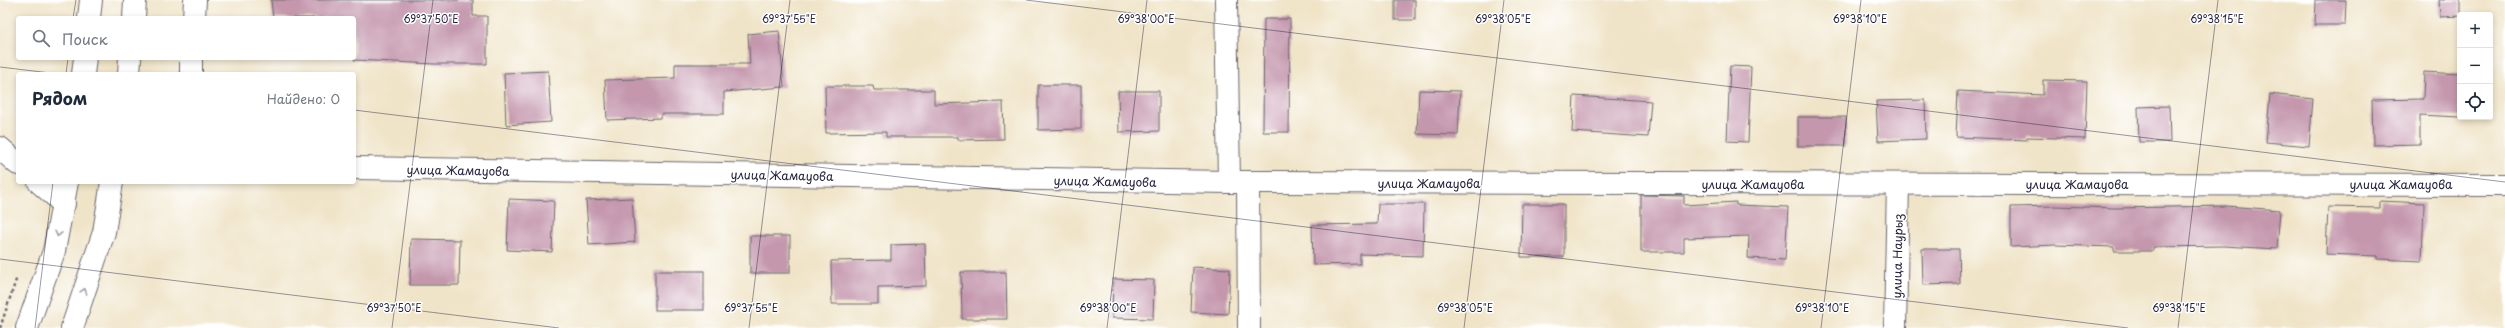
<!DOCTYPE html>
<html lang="ru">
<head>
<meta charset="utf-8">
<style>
	:root { --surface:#fff; --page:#f2f2f3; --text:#1f2937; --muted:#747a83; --line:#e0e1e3 }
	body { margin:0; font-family:"Playpen Sans",sans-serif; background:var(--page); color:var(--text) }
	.controls { position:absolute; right:12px; top:12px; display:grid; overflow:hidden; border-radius:4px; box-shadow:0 2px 6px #0003 }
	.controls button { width:36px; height:36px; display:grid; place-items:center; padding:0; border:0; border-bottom:1px solid var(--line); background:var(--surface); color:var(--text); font:20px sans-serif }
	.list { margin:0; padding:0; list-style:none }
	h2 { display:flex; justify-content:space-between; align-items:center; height:52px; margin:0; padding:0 16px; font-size:17px }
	h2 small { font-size:13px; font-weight:400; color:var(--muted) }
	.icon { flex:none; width:22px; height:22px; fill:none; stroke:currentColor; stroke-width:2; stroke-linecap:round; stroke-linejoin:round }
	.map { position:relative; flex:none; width:2505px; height:328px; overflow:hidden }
	.search { position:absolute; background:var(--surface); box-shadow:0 2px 6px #0003; left:16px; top:16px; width:340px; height:44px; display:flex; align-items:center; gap:10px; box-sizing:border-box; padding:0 14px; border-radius:4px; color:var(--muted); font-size:15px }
	.panel { position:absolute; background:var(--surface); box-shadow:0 2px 6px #0003; left:16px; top:72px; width:340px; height:112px; border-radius:4px }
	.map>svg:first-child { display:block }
</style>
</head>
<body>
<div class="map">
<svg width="2505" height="328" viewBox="0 0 2505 328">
	<rect width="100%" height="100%" fill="#fff"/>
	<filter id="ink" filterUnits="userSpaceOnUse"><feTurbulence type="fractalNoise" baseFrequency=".025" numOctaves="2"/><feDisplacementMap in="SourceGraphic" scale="8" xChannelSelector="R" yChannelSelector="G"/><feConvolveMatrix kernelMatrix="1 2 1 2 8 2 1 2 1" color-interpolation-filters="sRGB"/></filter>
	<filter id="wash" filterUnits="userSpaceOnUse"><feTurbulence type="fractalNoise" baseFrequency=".012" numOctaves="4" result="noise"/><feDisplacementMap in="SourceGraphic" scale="16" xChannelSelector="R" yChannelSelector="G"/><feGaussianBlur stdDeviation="0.9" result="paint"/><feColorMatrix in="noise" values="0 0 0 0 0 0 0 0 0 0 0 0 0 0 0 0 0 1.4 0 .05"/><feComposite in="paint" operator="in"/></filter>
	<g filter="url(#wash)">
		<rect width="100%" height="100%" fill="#f0e4c8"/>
		<g id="blocks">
			<!-- building -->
			<g fill="#c497ad">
				<path d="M271 0H473V16H487V64H434L354 60V18H273Z"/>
				<rect x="1395" y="0" width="20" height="20"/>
				<path d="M2316 0H2346L2345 25H2315Z"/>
				<path d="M2439 0H2460V16L2440 17Z"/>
				<path d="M1264 19H1290L1289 132H1263Z"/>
				<path d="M779 31 784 87 724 92V114H661V118L607 120 605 80 675 78V64H750L748 34Z"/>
				<path d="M1730 66 1751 67 1748 142 1727 141Z"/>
				<path d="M548 71 551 122 506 125 504 73Z"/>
				<path d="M2424 72 2460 74V117L2420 115V144L2373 145 2372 100 2423 99Z"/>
				<path d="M2043 80 2087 81 2085 139 2027 137V140L1956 137 1958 91 2043 95Z"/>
				<path d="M1038 85H1081V129L1038 130Z"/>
				<path d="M825 86H873L874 90H934V104L1003 102 1004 139 958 140V137H886V132L826 133Z"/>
				<path d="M1419 90 1460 91 1458 135 1417 134Z"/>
				<path d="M1118 91H1159V131L1119 132Z"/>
				<path d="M2270 94 2313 99 2309 146 2266 142Z"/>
				<path d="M1574 96 1651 101 1648 137 1572 132Z"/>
				<path d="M1925 100 1926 139 1878 141 1876 101Z"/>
				<path d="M2169 106 2170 142H2139L2138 107Z"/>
				<rect x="1798" y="117" width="48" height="29"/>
				<path d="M1641 195 1684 196V205L1736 202V205L1788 207 1785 260 1748 258 1749 236 1684 238V252H1641Z"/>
				<path d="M632 198 635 242 589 245 586 200Z"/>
				<path d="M509 199 554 201 552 252 507 250Z"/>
				<path d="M2380 201 2424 203 2422 261 2378 259V256L2326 254 2328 207 2380 208Z"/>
				<path d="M1378 204H1424L1423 256 1360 254V264L1313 265 1312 225 1377 224Z"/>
				<path d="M1522 204H1564V257H1521Z"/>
				<path d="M2055 206 2115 208 2226 206 2280 210 2277 249 2224 246 2153 247V251H2114V247L2056 245 2011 247V207Z"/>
				<rect x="750" y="236" width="40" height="37"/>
				<path d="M411 239 460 240 459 285H410Z"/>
				<path d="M925 244 926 286 878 287V304H832L831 261 891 260V245Z"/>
				<path d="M1922 249H1959L1960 284 1923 285Z"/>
				<path d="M1193 267 1230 269 1228 314 1191 312Z"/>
				<rect x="655" y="271" width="49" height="39"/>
				<path d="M961 272H1006L1007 319H962Z"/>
				<path d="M1113 279 1154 280 1153 319 1112 318Z"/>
			</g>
		</g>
	</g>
	<g filter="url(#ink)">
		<use href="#blocks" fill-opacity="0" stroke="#6a666c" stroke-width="1"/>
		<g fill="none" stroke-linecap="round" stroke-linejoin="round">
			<defs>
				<g id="minor">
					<path d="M1226 0 1229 182"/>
					<path d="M194 18 195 0"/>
					<path d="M191 74V58"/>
					<path d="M0 148 18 164"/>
					<path d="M354 168 1229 182 2505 185"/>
					<path d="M39 182 64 204"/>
					<path d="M1248 182 1249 328"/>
					<path d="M1895 328 1898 184"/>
				</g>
				<g id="major">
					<path d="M89 18 91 0"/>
					<path d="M134 18 135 0"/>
					<path d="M83 74 85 58"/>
					<path d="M129 74 130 58"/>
					<path d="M27 328 54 251 67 182"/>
					<path d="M72 328 104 232 112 182"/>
				</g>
			</defs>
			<!-- minor casing -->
			<use href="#minor" stroke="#6a666c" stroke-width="24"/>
			<!-- major casing -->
			<use href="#major" stroke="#6a666c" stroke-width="24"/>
			<!-- path -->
			<path stroke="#6a666c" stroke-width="2.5" stroke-dasharray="3 3" stroke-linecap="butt" d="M0 328 17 277"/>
			<!-- minor -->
			<use href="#minor" stroke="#fff" stroke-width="22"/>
			<!-- major -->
			<use href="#major" stroke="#fff" stroke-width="22"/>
		</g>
		<!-- one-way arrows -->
		<defs><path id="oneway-chevron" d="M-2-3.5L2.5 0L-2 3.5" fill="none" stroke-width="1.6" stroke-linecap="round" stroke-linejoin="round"/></defs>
		<g stroke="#9c9ca7">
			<use href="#oneway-chevron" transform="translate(58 234) rotate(103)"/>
			<use href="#oneway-chevron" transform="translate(84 291) rotate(-72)"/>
		</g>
	</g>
	<!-- ticks -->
	<path fill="none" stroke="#22223b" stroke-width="1" stroke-opacity="0.45" d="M1026 0 2505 182M73 18 76 0M0 67 59 74M66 74 68 58M354 110 2128 328M0 259 559 328M35 328 53 182M392 328 433 0M749 328 790 0M1107 328 1147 0M1464 328 1504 0M1821 328 1861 0M2178 328 2218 0"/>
	<g text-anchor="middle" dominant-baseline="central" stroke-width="3" stroke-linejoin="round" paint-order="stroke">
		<!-- street labels -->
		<g font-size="12" fill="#22223b" stroke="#fff">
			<text transform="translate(458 170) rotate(1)">улица Жамауова</text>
			<text transform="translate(782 175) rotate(1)">улица Жамауова</text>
			<text transform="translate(1105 181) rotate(1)">улица Жамауова</text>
			<text x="1429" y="183">улица Жамауова</text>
			<text x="1753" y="184">улица Жамауова</text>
			<text x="2077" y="184">улица Жамауова</text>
			<text x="2401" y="184">улица Жамауова</text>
			<text transform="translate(1897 256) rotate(-89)">улица Наурыз</text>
		</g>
	</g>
	<g font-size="10" text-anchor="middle" fill="#22223b" stroke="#fff" stroke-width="3" stroke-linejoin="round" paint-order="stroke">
		<text x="431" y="23">69°37'50"E</text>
		<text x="789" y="23">69°37'55"E</text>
		<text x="1146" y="23">69°38'00"E</text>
		<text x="1503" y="23">69°38'05"E</text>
		<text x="1860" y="23">69°38'10"E</text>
		<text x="2217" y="23">69°38'15"E</text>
		<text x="394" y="312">69°37'50"E</text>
		<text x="751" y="312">69°37'55"E</text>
		<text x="1108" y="312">69°38'00"E</text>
		<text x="1465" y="312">69°38'05"E</text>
		<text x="1822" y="312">69°38'10"E</text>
		<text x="2179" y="312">69°38'15"E</text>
	</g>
</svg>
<div class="controls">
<button>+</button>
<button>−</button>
<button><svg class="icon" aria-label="locate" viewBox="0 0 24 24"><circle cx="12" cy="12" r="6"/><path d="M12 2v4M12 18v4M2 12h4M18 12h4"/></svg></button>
</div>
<div class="search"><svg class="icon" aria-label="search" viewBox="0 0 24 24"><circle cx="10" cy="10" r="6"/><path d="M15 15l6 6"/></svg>Поиск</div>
<section class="panel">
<h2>Рядом<small>Найдено: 0</small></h2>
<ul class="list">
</ul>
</section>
</div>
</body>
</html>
